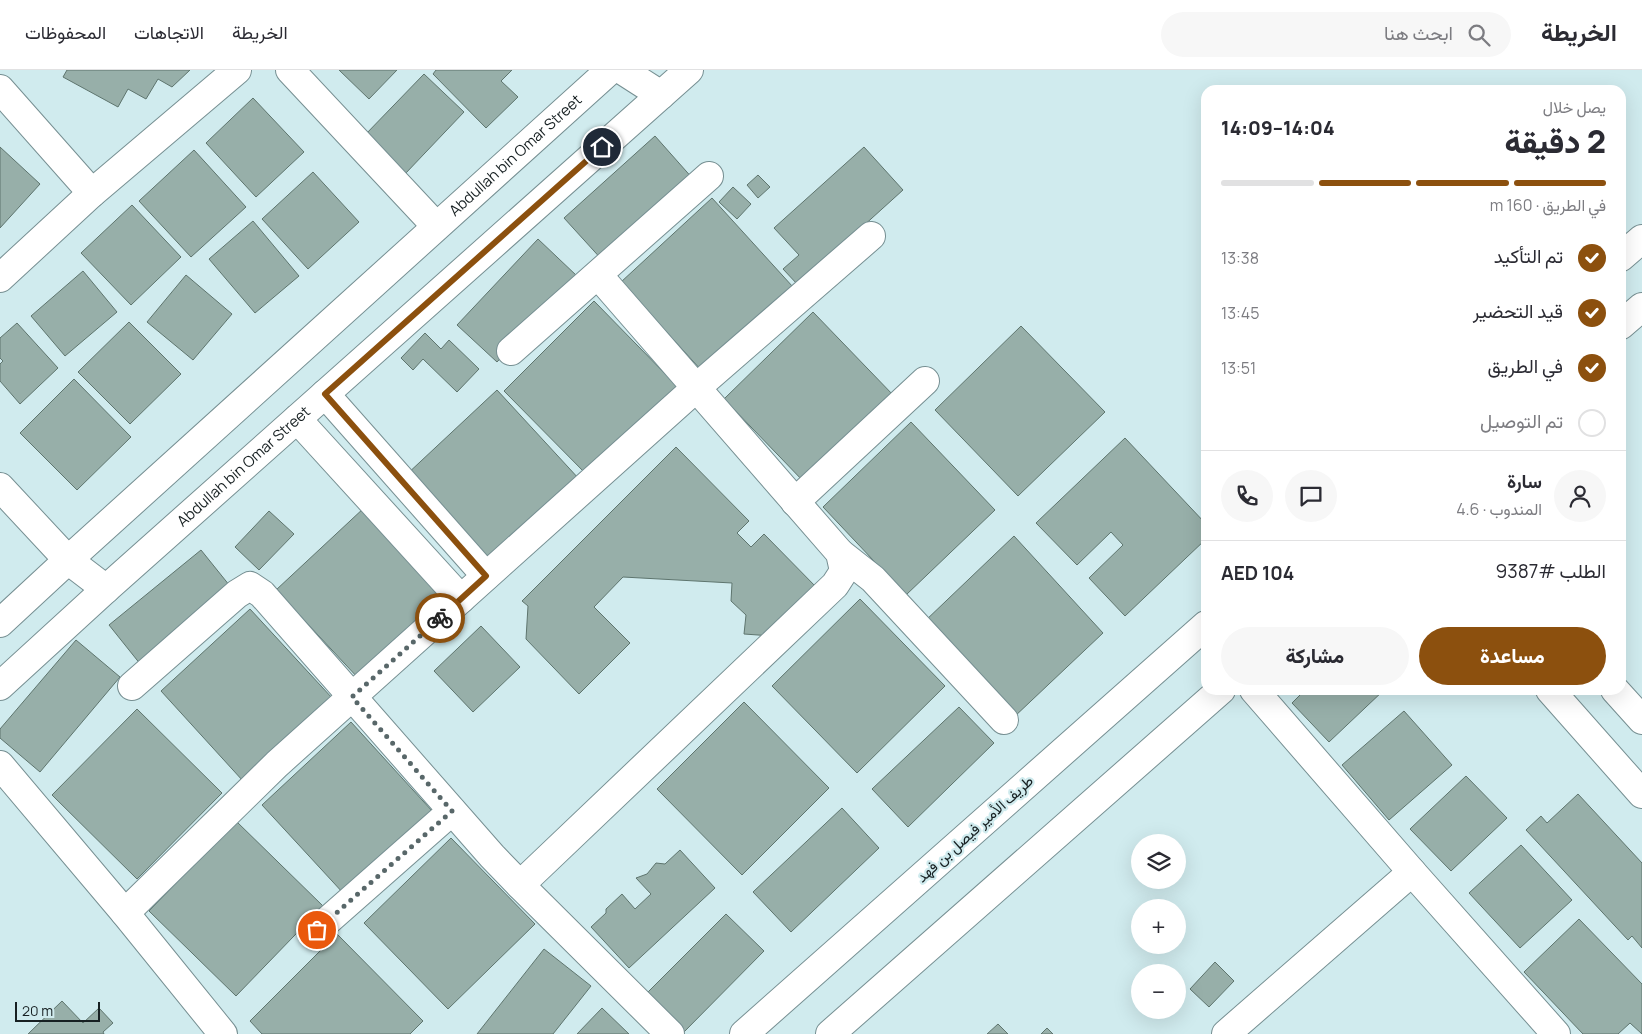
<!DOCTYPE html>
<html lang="ar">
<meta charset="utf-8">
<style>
:root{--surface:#fff;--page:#f7f7f7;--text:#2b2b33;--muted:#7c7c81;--line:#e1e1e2;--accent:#8c500e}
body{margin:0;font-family:Manrope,Vazirmatn,sans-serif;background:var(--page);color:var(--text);direction:rtl;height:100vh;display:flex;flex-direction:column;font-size:19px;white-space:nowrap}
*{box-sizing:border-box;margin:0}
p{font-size:16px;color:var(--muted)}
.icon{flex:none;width:28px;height:28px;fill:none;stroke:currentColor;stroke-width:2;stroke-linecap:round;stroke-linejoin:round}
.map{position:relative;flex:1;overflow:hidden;direction:ltr}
.panel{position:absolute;left:1201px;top:15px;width:425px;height:610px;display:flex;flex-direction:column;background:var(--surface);border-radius:15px;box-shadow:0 5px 20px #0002;direction:rtl}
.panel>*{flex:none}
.buttons{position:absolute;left:1131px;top:764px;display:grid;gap:10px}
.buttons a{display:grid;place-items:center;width:55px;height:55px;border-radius:50%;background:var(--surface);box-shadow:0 5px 20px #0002;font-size:25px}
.scale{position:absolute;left:15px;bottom:12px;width:85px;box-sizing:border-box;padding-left:5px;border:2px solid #172022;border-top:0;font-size:14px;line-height:18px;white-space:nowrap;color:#172022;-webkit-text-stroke:4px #d0ebee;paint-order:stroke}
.pin{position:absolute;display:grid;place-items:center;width:42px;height:42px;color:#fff;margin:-21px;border:2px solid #fff;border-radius:50%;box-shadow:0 1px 5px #0007}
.courier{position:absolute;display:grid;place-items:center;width:50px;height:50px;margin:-25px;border:4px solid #8c500e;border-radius:50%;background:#fff;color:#222;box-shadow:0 1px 6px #0007}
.head em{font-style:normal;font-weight:800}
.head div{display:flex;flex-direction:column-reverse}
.head{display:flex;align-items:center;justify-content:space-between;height:85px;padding:0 20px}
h1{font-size:32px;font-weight:800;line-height:38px}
.bar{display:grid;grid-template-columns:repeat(4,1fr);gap:8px 5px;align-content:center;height:60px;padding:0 20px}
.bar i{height:6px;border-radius:4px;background:var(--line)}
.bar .on{background:var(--accent)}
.bar p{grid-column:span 4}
.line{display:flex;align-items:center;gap:12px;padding:0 20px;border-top:1px solid var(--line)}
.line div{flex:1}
.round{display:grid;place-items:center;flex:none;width:52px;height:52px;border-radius:26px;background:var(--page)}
ol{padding:0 20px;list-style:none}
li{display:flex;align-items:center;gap:15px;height:55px}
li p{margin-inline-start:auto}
li .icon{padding:5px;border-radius:50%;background:var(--accent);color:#fff;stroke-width:4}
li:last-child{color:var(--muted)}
li i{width:28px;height:28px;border:2px solid var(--line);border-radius:50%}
.action{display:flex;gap:10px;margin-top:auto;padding:10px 20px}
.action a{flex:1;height:58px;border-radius:30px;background:var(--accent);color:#fff;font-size:20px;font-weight:800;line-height:58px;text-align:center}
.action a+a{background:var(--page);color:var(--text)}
header{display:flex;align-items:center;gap:30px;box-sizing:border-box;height:70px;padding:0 25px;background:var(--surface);border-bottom:1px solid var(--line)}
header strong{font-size:24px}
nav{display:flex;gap:28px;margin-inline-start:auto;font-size:18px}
.search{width:350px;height:45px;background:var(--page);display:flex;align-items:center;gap:12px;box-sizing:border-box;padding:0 18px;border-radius:28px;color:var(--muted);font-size:19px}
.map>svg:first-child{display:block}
</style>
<header>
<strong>الخريطة</strong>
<div class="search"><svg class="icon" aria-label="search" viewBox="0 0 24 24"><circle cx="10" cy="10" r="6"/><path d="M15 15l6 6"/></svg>ابحث هنا</div>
<nav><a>الخريطة</a><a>الاتجاهات</a><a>المحفوظات</a></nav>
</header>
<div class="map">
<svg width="1642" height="964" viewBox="0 0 1642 964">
<rect width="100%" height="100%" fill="#d0ebee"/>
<g fill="#97afa9" stroke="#5e756e">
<polygon points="67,0 190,0 172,17 158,9 146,29 128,19 118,37 63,7"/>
<polygon points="339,0 397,0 369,29"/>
<polygon points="436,0 512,0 501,11 518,27 486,58 433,4"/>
<polygon points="424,4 464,42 405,104 364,66"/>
<polygon points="253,28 304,82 256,127 206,73"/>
<polygon points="655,66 694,110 604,192 564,148"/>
<polygon points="0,77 40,114 0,158"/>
<polygon points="864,77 903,120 798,215 783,199 799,185 774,158"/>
<polygon points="194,80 246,137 191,187 139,131"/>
<polygon points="313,102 359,152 308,199 262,149"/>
<polygon points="758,105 770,117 758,128 747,115"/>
<polygon points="733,117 751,134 737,149 719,132"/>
<polygon points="712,128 793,217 702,301 621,212"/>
<polygon points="132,135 181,187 131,235 81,183"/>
<polygon points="253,151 299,206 255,243 209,189"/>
<polygon points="538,169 577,206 497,292 457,255"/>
<polygon points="83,201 117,242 65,286 31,246"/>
<polygon points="186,205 232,244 193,290 147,252"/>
<polygon points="594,231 678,317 588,406 504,321"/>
<polygon points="813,242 895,327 805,413 724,329"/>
<polygon points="129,252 181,304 130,354 78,302"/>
<polygon points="17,253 58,298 20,334 0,311 0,294 3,291 0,288 0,268"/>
<polygon points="1021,256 1105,342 1018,426 935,340"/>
<polygon points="425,263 441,279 449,270 479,299 457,322 423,289 413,300 401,288"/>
<polygon points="74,309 131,367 77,420 20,363"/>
<polygon points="497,320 580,410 488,496 405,406"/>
<polygon points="911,352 995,440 906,525 823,437"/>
<polygon points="1125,368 1206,454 1206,469 1125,546 1089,508 1123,475 1111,462 1077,495 1036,453"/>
<polygon points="676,377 749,451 737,463 751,477 764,464 819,520 772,566 744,564 746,545 731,531 732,513 623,507 594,537 630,573 579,624 526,569 528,536 522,531"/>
<polygon points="365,437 448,527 359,609 276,520"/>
<polygon points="269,441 294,464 259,500 235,477"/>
<polygon points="1014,466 1103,563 1013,648 924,552"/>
<polygon points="201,480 234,521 141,595 109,555"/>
<polygon points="860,529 945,616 857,703 772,616"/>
<polygon points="250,539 333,629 243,711 161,621"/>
<polygon points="481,556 520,597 473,642 434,601"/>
<polygon points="76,570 120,607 40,702 0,668 0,659"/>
<polygon points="1305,620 1384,620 1329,672 1292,633"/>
<polygon points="744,632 829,718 742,805 657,719"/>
<polygon points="959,637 994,673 908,757 872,719"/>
<polygon points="137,639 222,723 137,809 52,725"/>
<polygon points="1404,641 1452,695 1389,750 1342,695"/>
<polygon points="351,652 433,742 344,824 262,735"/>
<polygon points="1466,706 1507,748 1451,801 1410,759"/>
<polygon points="1578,724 1642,793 1642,878 1632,866 1628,870 1526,760 1541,746 1547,753"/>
<polygon points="842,738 879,778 791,862 753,822"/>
<polygon points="236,751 323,836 236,926 149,841"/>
<polygon points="451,768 535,854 448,939 364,853"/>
<polygon points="1521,775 1572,830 1520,878 1469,823"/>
<polygon points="680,780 715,818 629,898 591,857 606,843 606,839 622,824 635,839 651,824 636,808 647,804 656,793 665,794"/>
<polygon points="726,844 764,881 682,964 643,927"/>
<polygon points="1579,849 1642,914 1642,964 1630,953 1618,964 1583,964 1524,902"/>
<polygon points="337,864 423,951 410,964 262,964 250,951"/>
<polygon points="544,879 591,916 553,964 477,964"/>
<polygon points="1215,892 1234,911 1209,937 1190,919"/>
<polygon points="62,931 83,953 99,938 113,953 103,962 104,964 28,964"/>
<polygon points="602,938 629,964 577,964"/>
<polygon points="998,954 1008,964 987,964"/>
<polygon points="1047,958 1053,964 1041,964"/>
</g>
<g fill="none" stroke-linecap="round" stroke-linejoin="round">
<g stroke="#768f92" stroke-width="30">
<g id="minor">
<polyline points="290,0 436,156"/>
<polyline points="622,0 661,25"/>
<polyline points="0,19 92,123"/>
<polyline points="0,208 92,123 237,0"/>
<polyline points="511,281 709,106"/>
<polyline points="325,324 486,506"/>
<polyline points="297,349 461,529"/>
<polyline points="0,417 68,490 106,519"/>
<polyline points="795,432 925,311"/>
<polyline points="840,483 873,509 1004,650"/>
<polyline points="132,616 237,524 250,516 262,524 492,786 520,815 835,515 844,501 840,483 598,205"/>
<polyline points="1254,620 1412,802 1556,964"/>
<polyline points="0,695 125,843 223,964"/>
<polyline points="520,815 670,964"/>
<polyline points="125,843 277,694 696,318 871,166"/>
<polyline points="317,860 452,741"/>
<polyline points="1226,964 1412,802"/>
</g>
</g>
<g stroke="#768f92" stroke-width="30">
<g id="tertiary">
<path id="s1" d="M0,553l68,-63 542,-490"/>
<path id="s2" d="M0,616l106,-97 583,-519"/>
<polyline points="1550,620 1642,724"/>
<polyline points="1615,620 1642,650"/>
</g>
</g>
<g stroke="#768f92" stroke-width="30">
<g id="primary">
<polyline points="1621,187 1642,169"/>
<polyline points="1621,255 1642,237"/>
<polyline points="744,964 1206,555"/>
<polyline points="830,964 1221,620"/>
</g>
</g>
<use href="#minor" stroke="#fff" stroke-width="28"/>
<use href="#tertiary" stroke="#fff" stroke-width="28"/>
<use href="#primary" stroke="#fff" stroke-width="28"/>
</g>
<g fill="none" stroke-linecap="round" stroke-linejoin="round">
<polyline stroke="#586769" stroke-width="5" stroke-dasharray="0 9" points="317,860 452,741 352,627 440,548"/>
<polyline stroke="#8c500e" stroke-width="6" points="440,548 486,506 325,324 602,77"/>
</g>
<g text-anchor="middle" stroke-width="4.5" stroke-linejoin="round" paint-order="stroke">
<g font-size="15" fill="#172022" stroke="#d0ebee">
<text dy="5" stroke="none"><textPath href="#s1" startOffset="696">Abdullah bin Omar Street</textPath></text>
<text dy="5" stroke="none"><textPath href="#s2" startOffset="328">Abdullah bin Omar Street</textPath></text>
<text transform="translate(975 759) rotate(-42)" y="5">طريف الأمير فيصل بن فهد</text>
</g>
</g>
</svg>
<div class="buttons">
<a><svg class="icon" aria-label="layers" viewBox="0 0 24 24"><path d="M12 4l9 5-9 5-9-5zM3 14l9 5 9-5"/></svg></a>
<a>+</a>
<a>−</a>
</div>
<div class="scale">20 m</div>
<div class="pin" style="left:317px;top:860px;background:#ea580c"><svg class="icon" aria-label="bag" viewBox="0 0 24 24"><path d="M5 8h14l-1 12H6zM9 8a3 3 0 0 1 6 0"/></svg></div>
<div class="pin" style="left:602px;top:77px;background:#1f2937"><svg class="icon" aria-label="home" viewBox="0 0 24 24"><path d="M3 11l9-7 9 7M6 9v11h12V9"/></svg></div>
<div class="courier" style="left:440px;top:548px"><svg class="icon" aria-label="bike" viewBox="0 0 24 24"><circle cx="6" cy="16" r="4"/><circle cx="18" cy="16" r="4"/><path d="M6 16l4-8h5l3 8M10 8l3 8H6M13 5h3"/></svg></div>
<section class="panel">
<div class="head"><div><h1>2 دقيقة</h1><p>يصل خلال</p></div><em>14:04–14:09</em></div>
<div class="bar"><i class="on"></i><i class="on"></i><i class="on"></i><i></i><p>في الطريق · 160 m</p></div>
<ol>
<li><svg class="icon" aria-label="check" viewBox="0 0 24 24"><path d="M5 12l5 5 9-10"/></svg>تم التأكيد<p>13:38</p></li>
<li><svg class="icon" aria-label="check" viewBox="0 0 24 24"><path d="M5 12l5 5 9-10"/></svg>قيد التحضير<p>13:45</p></li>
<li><svg class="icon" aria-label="check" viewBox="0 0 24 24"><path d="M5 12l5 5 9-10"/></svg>في الطريق<p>13:51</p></li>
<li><i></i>تم التوصيل</li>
</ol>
<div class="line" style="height:90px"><a class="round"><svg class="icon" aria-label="person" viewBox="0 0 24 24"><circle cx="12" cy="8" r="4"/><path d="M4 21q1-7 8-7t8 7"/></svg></a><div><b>سارة</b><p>المندوب · 4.6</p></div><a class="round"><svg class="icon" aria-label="chat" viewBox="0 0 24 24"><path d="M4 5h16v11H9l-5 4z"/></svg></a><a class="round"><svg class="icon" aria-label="phone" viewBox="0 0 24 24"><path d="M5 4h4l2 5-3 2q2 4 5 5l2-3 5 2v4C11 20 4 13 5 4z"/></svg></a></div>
<div class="line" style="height:65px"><div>الطلب #9387</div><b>AED 104</b></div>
<div class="action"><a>مساعدة</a><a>مشاركة</a></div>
</section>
</div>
